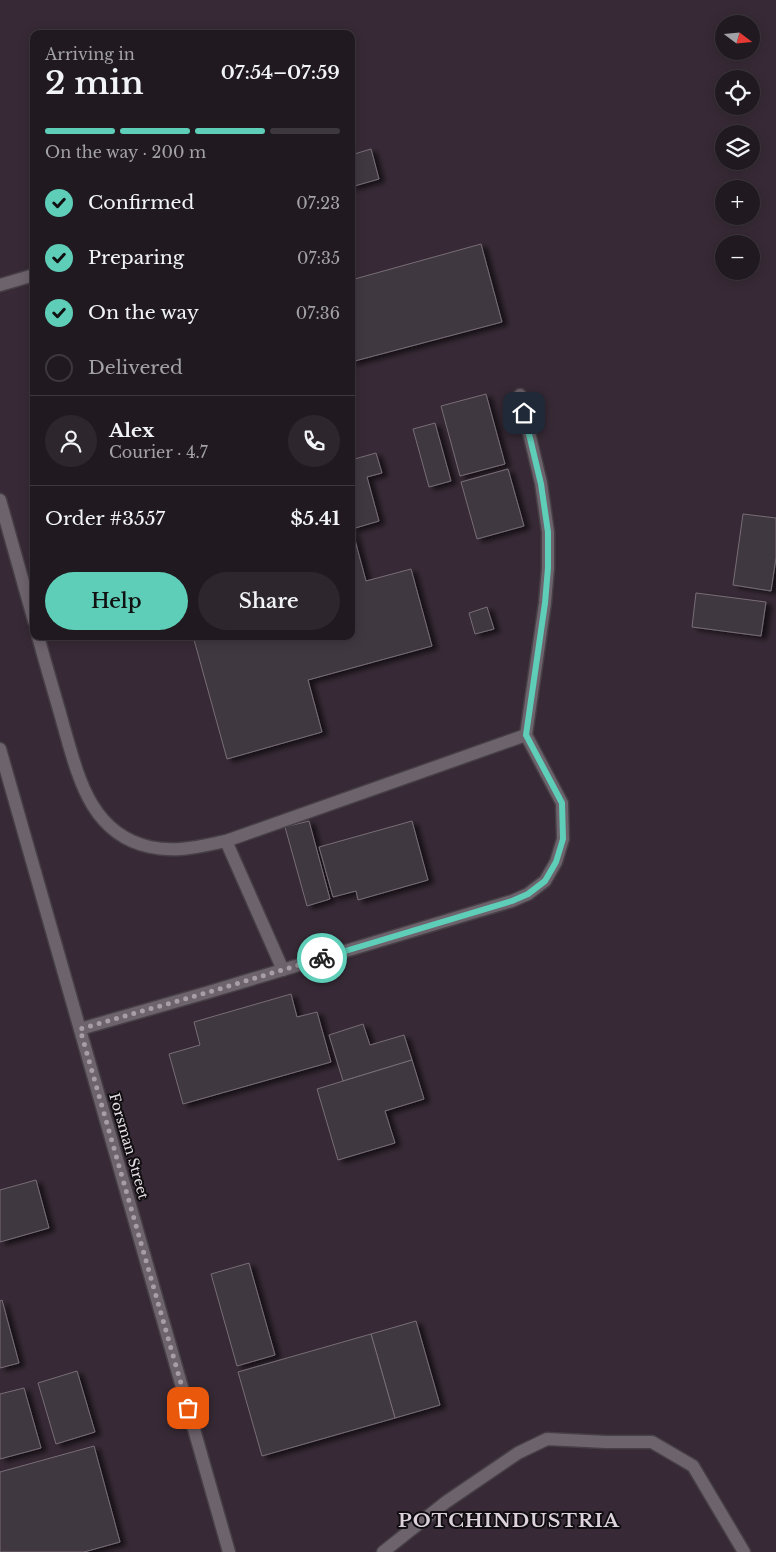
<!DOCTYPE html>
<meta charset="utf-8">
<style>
:root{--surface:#201a20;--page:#2d272d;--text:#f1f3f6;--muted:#a2a1a5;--line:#3d383e;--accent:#5eceb8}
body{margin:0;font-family:"Libre Baskerville",serif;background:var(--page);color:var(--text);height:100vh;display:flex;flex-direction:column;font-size:19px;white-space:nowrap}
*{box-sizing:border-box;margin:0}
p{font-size:16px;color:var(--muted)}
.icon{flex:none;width:28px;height:28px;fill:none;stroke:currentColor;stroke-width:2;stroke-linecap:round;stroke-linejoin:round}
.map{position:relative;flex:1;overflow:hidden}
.drawer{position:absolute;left:30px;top:30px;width:325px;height:610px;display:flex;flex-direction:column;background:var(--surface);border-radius:10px;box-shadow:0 2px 12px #0003,0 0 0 1px var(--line)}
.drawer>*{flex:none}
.needle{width:32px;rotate:106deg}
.controls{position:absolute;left:715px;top:15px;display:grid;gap:10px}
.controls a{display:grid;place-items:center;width:45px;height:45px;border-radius:50%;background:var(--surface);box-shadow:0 2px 12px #0003,0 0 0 1px var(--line);font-size:25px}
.pin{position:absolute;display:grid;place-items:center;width:42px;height:42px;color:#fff;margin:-21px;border-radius:10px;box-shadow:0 2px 8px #0006}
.courier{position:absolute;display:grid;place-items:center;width:50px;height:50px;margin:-25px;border:4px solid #5eceb8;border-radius:50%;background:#fff;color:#222;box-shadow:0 1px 6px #0007}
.summary em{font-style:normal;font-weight:600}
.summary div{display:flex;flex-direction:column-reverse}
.summary{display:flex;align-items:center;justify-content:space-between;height:85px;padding:0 15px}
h1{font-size:32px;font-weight:600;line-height:38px}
.bar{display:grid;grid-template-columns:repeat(4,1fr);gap:8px 5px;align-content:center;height:60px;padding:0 15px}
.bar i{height:6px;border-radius:4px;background:var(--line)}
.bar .current{background:var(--accent)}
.bar p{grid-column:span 4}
.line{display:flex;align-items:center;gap:12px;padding:0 15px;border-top:1px solid var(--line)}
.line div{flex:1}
.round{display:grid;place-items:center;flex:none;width:52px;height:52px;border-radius:26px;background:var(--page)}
ol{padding:0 15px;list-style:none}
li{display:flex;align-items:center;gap:15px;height:55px}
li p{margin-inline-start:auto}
li .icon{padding:5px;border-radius:50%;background:var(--accent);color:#111;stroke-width:4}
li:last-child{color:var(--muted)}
li i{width:28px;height:28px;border:2px solid var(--line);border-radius:50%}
.action{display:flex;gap:10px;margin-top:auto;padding:10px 15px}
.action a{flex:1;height:58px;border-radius:30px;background:var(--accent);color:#111;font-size:20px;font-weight:600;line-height:58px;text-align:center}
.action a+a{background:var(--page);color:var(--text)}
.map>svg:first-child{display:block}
</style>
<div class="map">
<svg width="776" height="1552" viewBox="0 0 776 1552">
<defs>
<filter id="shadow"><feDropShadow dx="5.5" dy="3" stdDeviation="2.5" flood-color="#0009"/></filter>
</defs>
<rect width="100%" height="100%" fill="#2b232b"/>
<path fill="#372a36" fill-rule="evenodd" d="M0,0h776v1552h-776zM724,24h27v27h-27zM34,34h317v602h-317zM724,79h27v27h-27zM724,134h27v27h-27zM724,189h27v27h-27zM724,244h27v27h-27z"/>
<g fill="#40373f" stroke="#776d77" filter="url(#shadow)">
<polygon points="371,149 379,179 351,187 351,155"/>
<polygon points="481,244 502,322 351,362 351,280"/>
<polygon points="486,394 505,464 460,476 441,406"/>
<polygon points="435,423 451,481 429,487 413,429"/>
<polygon points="376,453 382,473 367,477 379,521 352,529 366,581 411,569 432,646 308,680 322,732 227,759 193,636 351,636 351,460"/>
<polygon points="508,469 524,526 477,539 461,482"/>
<polygon points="743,514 776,518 776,558 771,591 733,585"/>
<polygon points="696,593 766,602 761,636 692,627"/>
<polygon points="487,607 494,629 475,634 469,613"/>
<polygon points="309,821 330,899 307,906 285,827"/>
<polygon points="412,821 428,880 358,900 356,891 333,897 319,847"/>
<polygon points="291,994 297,1017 317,1012 331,1062 183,1104 169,1054 200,1045 194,1022"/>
<polygon points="363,1024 370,1045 404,1035 412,1060 343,1081 329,1035"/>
<polygon points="412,1060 424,1099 385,1111 395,1143 338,1160 317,1089"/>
<polygon points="36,1180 49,1228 0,1242 0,1190"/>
<polygon points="249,1263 275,1355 237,1366 211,1274"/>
<polygon points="2,1300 19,1363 0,1368 0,1301"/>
<polygon points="416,1321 440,1405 395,1418 371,1334"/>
<polygon points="371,1334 395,1418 262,1456 238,1372"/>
<polygon points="77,1371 95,1432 56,1444 38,1383"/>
<polygon points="24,1388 41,1448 0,1459 0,1394"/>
<polygon points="94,1446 120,1542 84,1552 0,1552 0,1472"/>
</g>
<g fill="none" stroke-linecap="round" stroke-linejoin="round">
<g stroke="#463f46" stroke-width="15">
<g id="minor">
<polyline points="0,285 34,275"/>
<polyline points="0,500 34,621"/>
<path d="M38,636c8,30 17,59 25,88 15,52 27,110 87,123 26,6 51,-1 76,-6l57,129"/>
<polyline points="0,749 229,1552"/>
<polyline points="226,841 526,735"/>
<polyline points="80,1029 209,992 512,901 528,894 545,881 556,862 563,839 562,803 526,735 545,603 548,568 548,532 541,483 520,395"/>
<polyline points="383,1552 446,1502 518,1453 547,1439 606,1442 652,1442 693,1466 744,1552"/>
</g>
</g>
<use href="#minor" stroke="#6d636c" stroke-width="12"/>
</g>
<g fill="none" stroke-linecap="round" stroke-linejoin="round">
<polyline stroke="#a59ea5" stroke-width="5" stroke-dasharray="0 9" points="188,1408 80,1029 209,992 322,958"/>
<polyline stroke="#5eceb8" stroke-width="6" points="322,958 512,901 528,894 545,881 556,862 563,839 562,803 526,735 545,603 548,568 548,532 541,484 524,413"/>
</g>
<g text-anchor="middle" stroke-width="4" stroke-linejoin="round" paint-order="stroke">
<g font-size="14" fill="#e7e1e7" stroke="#110e11">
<text transform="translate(129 1146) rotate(74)" y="5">Forsman Street</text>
</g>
<g font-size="19" font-weight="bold" letter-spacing="1" fill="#ddd2dc" stroke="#110e11">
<text x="509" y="1527">POTCHINDUSTRIA</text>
</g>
</g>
</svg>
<div class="controls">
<a><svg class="needle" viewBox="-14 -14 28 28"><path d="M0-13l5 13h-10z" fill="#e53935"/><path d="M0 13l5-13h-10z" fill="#a2a1a5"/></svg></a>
<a><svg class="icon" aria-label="locate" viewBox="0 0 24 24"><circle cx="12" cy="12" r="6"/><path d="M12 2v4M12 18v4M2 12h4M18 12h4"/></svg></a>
<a><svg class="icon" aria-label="layers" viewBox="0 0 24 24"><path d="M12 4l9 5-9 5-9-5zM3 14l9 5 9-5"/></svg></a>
<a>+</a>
<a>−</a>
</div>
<div class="pin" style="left:188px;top:1408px;background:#ea580c"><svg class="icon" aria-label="bag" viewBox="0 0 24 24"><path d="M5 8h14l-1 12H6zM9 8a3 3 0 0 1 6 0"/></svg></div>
<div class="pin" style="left:524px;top:413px;background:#1f2937"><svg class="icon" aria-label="home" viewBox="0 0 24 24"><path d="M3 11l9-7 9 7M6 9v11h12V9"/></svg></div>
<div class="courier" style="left:322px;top:958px"><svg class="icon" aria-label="bike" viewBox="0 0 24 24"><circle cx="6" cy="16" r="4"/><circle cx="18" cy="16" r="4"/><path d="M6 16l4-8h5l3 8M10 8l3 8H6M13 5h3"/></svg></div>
<section class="drawer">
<div class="summary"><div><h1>2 min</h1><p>Arriving in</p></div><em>07:54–07:59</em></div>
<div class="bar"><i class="current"></i><i class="current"></i><i class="current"></i><i></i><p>On the way · 200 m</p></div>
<ol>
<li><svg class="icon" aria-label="check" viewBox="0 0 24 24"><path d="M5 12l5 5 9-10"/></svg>Confirmed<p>07:23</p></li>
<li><svg class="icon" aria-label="check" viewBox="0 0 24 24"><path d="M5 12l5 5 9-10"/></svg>Preparing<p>07:35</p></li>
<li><svg class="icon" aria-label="check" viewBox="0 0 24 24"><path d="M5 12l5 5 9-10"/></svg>On the way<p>07:36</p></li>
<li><i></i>Delivered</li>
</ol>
<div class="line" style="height:90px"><a class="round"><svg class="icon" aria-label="person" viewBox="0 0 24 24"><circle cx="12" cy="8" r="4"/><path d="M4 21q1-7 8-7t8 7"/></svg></a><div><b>Alex</b><p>Courier · 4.7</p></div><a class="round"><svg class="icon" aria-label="phone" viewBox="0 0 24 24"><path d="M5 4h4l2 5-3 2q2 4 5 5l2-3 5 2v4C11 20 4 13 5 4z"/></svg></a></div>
<div class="line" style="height:65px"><div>Order #3557</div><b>$5.41</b></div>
<div class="action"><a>Help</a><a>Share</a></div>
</section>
</div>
